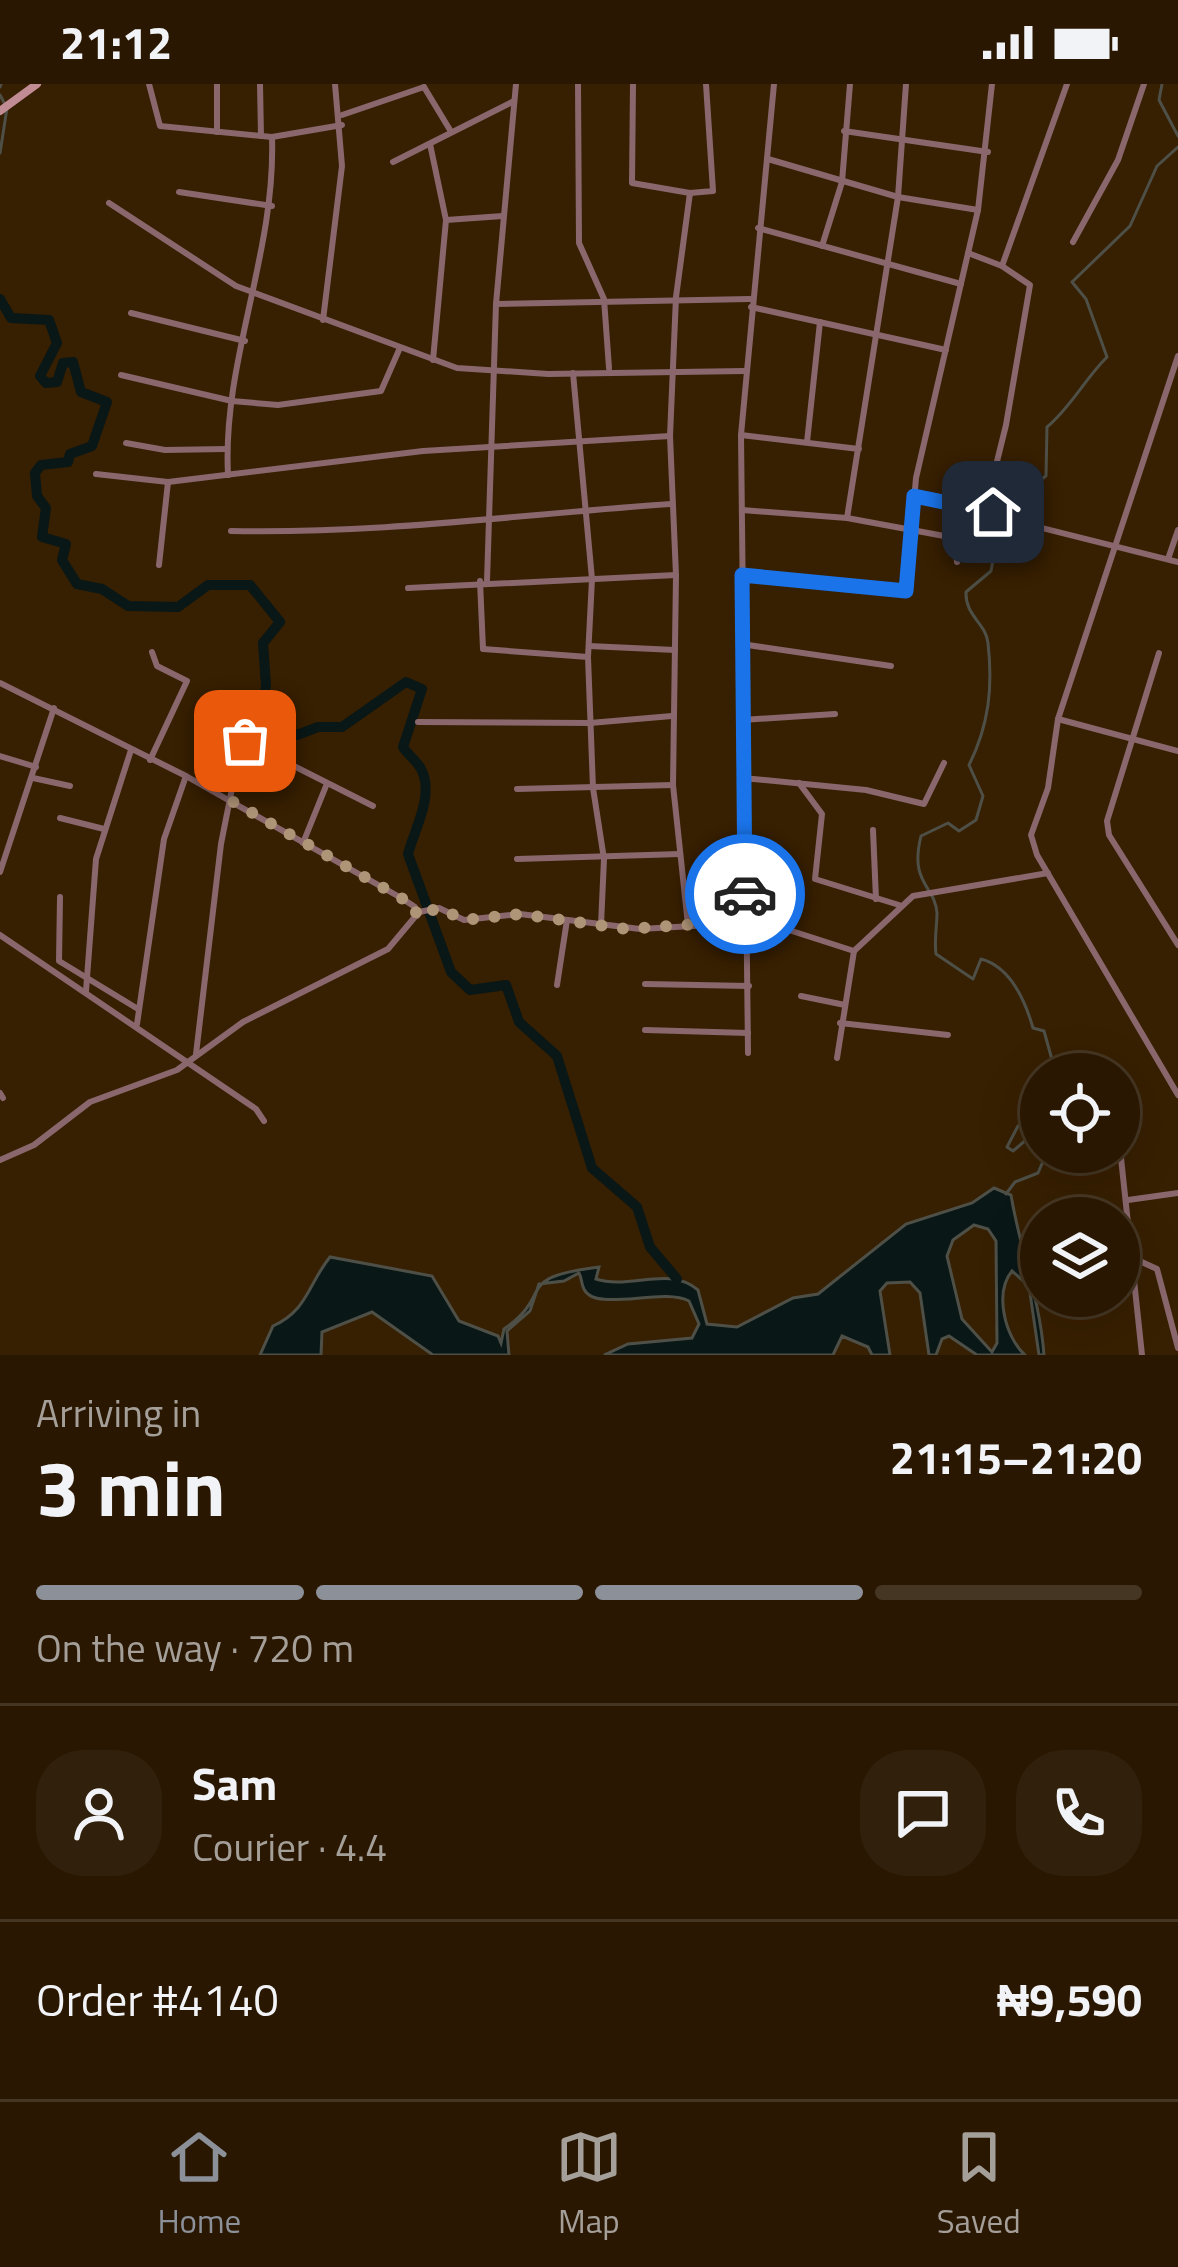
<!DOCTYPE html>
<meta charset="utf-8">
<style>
:root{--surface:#291701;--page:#31200b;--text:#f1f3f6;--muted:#a59f99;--line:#453623;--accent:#8c9099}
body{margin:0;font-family:"Titillium Web",sans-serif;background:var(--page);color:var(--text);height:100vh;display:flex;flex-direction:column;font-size:45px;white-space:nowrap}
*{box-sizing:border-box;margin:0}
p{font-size:39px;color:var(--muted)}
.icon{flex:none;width:66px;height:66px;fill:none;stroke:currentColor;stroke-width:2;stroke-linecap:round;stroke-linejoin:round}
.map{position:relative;height:1271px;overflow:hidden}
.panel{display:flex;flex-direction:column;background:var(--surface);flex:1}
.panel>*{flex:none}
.buttons{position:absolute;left:1020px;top:969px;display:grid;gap:24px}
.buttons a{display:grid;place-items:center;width:120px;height:120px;border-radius:50%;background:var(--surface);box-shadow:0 12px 48px #0002,0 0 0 3px var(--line);font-size:60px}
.pin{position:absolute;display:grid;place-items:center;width:102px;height:102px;color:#fff;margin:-51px;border-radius:24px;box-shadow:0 6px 18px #0006}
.courier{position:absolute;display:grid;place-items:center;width:120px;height:120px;margin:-60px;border:9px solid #1a73e8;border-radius:50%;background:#fff;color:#222;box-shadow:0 3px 15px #0007}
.overview em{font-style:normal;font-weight:700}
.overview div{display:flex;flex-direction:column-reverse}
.overview{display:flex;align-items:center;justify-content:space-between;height:204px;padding:0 36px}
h1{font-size:78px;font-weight:700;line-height:90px}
.bar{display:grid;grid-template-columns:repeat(4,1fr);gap:18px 12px;align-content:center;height:144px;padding:0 36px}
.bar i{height:15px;border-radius:9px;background:var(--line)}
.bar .active{background:var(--accent)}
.bar p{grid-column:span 4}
.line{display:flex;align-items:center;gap:30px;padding:0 36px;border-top:3px solid var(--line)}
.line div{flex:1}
.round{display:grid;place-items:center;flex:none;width:126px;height:126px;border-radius:48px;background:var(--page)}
.status{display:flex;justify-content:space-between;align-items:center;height:84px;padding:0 60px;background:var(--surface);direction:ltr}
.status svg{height:33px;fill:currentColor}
.tabs{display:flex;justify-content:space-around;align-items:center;height:168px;border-top:3px solid var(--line);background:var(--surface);font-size:33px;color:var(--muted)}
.tabs a{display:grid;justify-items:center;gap:6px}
.tabs .active{color:var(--accent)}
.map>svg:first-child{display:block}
</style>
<div class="status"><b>21:12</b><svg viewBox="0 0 49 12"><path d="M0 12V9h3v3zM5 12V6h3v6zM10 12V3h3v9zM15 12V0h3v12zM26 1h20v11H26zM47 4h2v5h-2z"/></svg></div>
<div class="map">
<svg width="1178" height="1271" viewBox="0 0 1178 1271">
<rect width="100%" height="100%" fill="#371f01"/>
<path fill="#091716" stroke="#4e5047" stroke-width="3" fill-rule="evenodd" d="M994,1104l17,7c9,55 29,104 33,160h-5l-10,-69 -17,-15c-18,22 -7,66 13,84h-48l-28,-19 -7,3 -6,16h-7l-9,-62 -10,-11 -23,1 -7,8 10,64h-18l-4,-8 -26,-11 -9,19h-229l24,-11 64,-6 7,-14 -10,-23c-26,-14 -94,12 -105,-12 -3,-5 -2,-11 -5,-16l-15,8 -25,3 -9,27 -23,20 2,24h-76l-61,-43 -50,20 -1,23h-61l13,-29c35,-16 35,-42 57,-69l102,19 27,45 39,15 3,7 3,-14c52,-36 7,-51 95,-62l-3,12c34,11 73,-14 102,11l9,34 30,3 56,-29 25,-4 88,-70 66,-21zM974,1141l14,4 8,12 1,102 -5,9 -30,-33 -15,-63 6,-16z"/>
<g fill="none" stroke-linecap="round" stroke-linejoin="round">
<g stroke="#4e5047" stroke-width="3">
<polyline points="1162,0 1159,16 1178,52"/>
<polyline points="0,3 1,0"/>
<polyline points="0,11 7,24 0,69"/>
<path d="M1056,990l-12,-43 -11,-3c-8,-28 -22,-61 -52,-69l-8,20 -37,-25c-2,-14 1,-28 1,-41 -2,-28 -28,-29 -16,-77l27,-13 11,8 17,-11 7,-24 -14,-31c20,-40 24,-78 19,-122 -2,-20 -23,-27 -22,-51l25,-21 12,-64 43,-31 1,-49c24,-20 37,-47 60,-70l-21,-58 -14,-17 58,-56 27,-60 21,-19"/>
<polyline points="1041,1019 1018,1042 1007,1063 1013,1067 1026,1056 1041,1058"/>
<polyline points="1006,1110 1015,1098 1038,1089 1047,1068"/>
</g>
<path stroke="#091716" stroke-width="10" d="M0,215l11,19 38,2 8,23 -17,33 6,7 11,-1 6,-19 10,-1 8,30 26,10 -15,44 -22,8 -2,8 -27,3 -6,8 2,23 9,12 -4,29 24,7 -4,16 15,24 25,5 26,17 50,1 30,-22h42l30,37 -17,21 3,43 -5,29 36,20 21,-8h24l64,-45 16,7 -19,58c4,7 15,15 18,22 14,26 -7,61 -13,85l43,118 19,18 36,-5 13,37 38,34 35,112 45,39 13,40 27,32"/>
<g stroke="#89676d" stroke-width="6">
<polyline points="149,0 160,42 272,53 342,41"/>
<polyline points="217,0 217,48"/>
<polyline points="260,0 261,52"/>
<polyline points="578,0 579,159 604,215 609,284"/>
<polyline points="633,0 632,99 690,109 713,107 706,0"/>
<polyline points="424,3 450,46"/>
<polyline points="342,31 424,3"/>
<polyline points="844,47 988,68"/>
<polyline points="430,60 446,136 433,276"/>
<polyline points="768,75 898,113 978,126"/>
<polyline points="393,78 514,17"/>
<polyline points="179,108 272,122"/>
<polyline points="109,119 236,202 457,284 548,290 744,287"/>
<polyline points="446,136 503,132"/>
<polyline points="758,144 961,200"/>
<polyline points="1073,158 1118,76 1144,0"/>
<polyline points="822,162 842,98 850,0"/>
<polyline points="968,169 1002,182 1030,201 1006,341 985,426"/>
<polyline points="1002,182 1067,0"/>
<polyline points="496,220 750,215"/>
<polyline points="751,223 946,266"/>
<polyline points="131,229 245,257"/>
<polyline points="323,236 342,82 335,0"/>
<polyline points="1178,272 1058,635 1048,704 1031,751 1037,771 1178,1011"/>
<polyline points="573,289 592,495 588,573 593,704 604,775 601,841"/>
<polyline points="121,291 232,317 278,321 381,307 399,266"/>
<polyline points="741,351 859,365"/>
<polyline points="807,358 820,238"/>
<polyline points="126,359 165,366 226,365"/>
<polyline points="96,390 168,398 423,367 670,352"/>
<path d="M228,391c-6,-114 48,-222 44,-338"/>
<polyline points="914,412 1178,478"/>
<polyline points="742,426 847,434 955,454 957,478"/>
<polyline points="847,434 898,113 906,0"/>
<path d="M231,447c148,3 293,-17 440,-27"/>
<polyline points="1168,475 1178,446"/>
<polyline points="159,481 168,398"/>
<polyline points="743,491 906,507 916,394 978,126 992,0"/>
<polyline points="480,497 483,565 588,573"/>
<polyline points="487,497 496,220 516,0"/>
<polyline points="408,504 676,491"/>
<polyline points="741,560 891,582"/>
<polyline points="589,562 675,566"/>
<polyline points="1159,569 1107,737 1109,751 1178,861"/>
<polyline points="0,599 186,692 403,815 415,823 417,832"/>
<polyline points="1058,635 1178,667"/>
<polyline points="742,636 835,630"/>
<polyline points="418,638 590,639 672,632"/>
<polyline points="0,672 36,683"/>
<polyline points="150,676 187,597 157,582 152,568"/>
<polyline points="286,678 373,722"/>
<polyline points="33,694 70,702"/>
<polyline points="743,694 866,706 924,720 944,679"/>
<polyline points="799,699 822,730 815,795 899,821"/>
<polyline points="517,705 673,701"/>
<polyline points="60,734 104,745"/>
<polyline points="873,746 876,815"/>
<polyline points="303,759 326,702"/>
<polyline points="517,775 680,770"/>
<polyline points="0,788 54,624"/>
<polyline points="60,813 59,877 138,925"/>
<polyline points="688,841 673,701 676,491 670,352 676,213 690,109"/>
<polyline points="0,851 256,1025 264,1037"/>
<polyline points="645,900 749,902"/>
<polyline points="557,901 567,836"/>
<polyline points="86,907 96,775 131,666"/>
<polyline points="801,912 845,921"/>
<polyline points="840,939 948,951"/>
<polyline points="137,940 164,755 186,692"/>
<polyline points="645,946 748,949"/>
<polyline points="748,969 741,351 774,0"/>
<polyline points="196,970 221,760 247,629"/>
<polyline points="837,974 854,867"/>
<polyline points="0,1009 3,1014"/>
<polyline points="1119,1055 1142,1271"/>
<polyline points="0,1076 34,1061 90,1018 177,986 243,938 388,865 419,828 439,824 464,836 520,830 640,845 764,838 854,867 913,812 1048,789"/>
<polyline points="1128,1116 1178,1109"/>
<polyline points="1133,1174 1157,1185 1178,1264"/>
</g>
<polyline stroke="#c28c95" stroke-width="8" points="0,27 37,0"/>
</g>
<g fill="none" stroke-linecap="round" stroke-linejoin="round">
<polyline stroke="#af9578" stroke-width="12" stroke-dasharray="0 21.6" points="245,657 230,716 403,815 416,823 416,832 439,824 464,836 520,830 626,845 745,837 745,810"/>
<polyline stroke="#1a73e8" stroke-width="15" points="745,810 742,491 906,507 914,412 993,428"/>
</g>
</svg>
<div class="buttons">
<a><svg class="icon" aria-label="locate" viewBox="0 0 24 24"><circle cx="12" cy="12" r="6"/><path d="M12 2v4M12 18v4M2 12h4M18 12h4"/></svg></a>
<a><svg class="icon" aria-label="layers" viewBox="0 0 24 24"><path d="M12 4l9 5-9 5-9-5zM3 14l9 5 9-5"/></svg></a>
</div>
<div class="pin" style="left:245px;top:657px;background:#ea580c"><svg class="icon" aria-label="bag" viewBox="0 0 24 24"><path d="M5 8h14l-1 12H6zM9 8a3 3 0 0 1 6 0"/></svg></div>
<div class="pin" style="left:993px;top:428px;background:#1f2937"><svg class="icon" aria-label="home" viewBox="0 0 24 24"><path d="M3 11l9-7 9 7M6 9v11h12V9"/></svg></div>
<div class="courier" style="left:745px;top:810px"><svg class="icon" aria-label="car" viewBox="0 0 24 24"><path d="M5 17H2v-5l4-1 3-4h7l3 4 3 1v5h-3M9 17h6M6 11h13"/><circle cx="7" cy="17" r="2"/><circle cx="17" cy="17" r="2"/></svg></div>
</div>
<section class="panel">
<div class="overview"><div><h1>3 min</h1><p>Arriving in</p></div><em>21:15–21:20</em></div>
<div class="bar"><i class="active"></i><i class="active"></i><i class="active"></i><i></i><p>On the way · 720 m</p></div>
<div class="line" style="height:216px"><a class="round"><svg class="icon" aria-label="person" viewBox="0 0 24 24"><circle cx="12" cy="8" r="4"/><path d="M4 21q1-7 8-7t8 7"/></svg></a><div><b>Sam</b><p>Courier · 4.4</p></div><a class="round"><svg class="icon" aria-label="chat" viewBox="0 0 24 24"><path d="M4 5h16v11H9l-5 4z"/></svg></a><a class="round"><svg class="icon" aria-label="phone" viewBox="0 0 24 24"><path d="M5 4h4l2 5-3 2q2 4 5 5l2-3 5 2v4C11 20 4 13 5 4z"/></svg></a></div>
<div class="line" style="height:156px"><div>Order #4140</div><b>₦9,590</b></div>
</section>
<nav class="tabs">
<a class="active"><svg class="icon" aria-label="home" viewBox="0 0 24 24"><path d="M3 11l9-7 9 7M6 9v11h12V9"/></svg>Home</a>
<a><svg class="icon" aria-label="map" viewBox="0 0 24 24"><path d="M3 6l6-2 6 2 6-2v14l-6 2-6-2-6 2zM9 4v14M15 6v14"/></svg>Map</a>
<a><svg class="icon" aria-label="saved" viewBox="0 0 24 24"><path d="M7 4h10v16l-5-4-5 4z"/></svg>Saved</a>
</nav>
